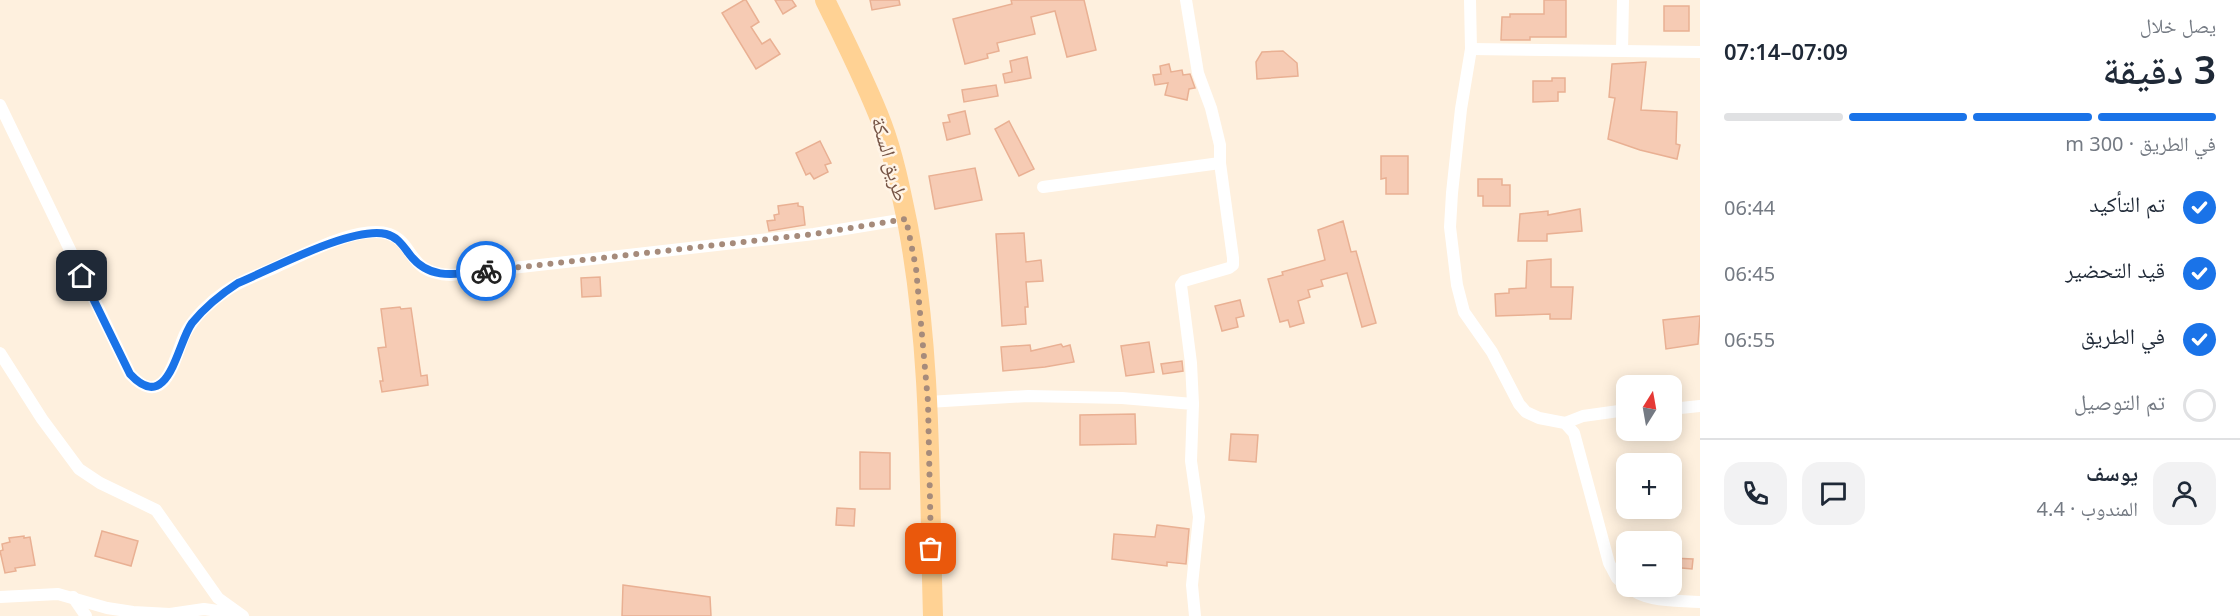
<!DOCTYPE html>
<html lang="ar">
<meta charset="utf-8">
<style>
:root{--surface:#fff;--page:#f2f2f3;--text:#1f2937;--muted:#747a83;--line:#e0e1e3;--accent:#1a73e8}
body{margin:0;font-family:"Noto Sans","Noto Naskh Arabic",sans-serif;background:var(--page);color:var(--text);direction:rtl;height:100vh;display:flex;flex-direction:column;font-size:22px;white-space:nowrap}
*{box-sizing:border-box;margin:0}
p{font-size:20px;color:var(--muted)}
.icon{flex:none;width:33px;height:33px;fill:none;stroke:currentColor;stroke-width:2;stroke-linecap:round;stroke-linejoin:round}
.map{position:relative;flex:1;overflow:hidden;direction:ltr}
.sheet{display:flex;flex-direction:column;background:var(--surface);width:540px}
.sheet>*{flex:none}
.needle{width:39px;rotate:11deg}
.controls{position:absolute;left:1616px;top:375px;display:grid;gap:12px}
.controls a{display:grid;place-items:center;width:66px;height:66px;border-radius:12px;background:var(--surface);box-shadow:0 3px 15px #0003;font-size:30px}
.pin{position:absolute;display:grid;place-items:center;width:51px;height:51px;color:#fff;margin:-26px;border-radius:12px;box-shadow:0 3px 9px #0006}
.courier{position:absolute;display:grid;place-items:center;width:60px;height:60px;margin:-30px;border:4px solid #1a73e8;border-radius:50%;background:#fff;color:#222;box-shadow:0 2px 8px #0007}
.overview em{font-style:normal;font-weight:600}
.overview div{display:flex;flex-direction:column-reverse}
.overview{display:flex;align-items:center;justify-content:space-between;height:102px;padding:0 24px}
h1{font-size:39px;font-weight:600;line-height:45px}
.bar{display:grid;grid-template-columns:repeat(4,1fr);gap:9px 6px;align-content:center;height:72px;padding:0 24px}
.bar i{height:8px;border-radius:4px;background:var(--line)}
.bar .selected{background:var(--accent)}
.bar p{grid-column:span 4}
.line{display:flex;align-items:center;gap:15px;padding:0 24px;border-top:2px solid var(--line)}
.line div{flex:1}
.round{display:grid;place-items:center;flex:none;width:63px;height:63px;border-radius:18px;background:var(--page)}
ol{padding:0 24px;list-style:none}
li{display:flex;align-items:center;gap:18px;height:66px}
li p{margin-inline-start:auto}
li .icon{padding:6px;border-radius:50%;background:var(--accent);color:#fff;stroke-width:4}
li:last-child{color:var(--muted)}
li i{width:33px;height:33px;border:3px solid var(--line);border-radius:50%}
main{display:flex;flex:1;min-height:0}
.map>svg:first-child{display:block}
</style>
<main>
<section class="sheet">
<div class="overview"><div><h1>3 دقيقة</h1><p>يصل خلال</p></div><em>07:09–07:14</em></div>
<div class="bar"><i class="selected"></i><i class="selected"></i><i class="selected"></i><i></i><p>في الطريق · 300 m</p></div>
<ol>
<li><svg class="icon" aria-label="check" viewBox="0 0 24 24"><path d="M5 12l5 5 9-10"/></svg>تم التأكيد<p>06:44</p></li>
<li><svg class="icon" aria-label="check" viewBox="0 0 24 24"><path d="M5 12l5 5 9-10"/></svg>قيد التحضير<p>06:45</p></li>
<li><svg class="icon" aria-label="check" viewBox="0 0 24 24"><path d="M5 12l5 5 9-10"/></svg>في الطريق<p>06:55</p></li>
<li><i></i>تم التوصيل</li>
</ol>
<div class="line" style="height:108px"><a class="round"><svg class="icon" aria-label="person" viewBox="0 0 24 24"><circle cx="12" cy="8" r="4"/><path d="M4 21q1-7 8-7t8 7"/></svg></a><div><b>يوسف</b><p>المندوب · 4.4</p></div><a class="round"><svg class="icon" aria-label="chat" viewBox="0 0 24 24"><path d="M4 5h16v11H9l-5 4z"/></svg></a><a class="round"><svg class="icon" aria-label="phone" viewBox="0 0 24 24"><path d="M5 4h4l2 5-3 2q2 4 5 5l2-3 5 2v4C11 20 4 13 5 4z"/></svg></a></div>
</section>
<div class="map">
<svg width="1700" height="616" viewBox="0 0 1700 616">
<rect width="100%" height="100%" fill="#fef0de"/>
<g fill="#f6cbb4" stroke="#e9b093" stroke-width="1.5">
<polygon points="744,0 746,0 759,22 751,27 762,44 770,39 780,54 756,69 722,13"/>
<polygon points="775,0 792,0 796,6 783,14"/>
<polygon points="870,0 899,0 900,5 872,10"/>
<polygon points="1011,0 1084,0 1096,50 1067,57 1055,11 1031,17 1035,34 997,43 999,51 987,54 988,58 965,64 953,19 1012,4"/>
<polygon points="1544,0 1566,0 1566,37 1530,37 1530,40 1501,40 1502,17 1510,17 1510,14 1544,14"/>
<rect x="1664" y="6" width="25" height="25"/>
<polygon points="1283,51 1297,63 1298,76 1257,79 1256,62 1262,52"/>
<polygon points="1027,57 1031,78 1005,83 1003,74 1012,72 1010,61"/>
<polygon points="1646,62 1641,110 1677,112 1676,144 1680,145 1677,159 1640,150 1608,139 1615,98 1609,97 1612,64"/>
<polygon points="1169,64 1171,72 1182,70 1183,75 1190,74 1195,88 1189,89 1187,100 1165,95 1168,83 1155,85 1153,75 1161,74 1160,66"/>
<polygon points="1552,78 1565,78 1565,92 1558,92 1558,101 1533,102 1533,81 1552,81"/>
<polygon points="996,85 998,96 964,102 962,90"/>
<polygon points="965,111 970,134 947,140 943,123 950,122 948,115"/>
<polygon points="1009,121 1034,169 1019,176 995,129"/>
<polygon points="820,141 831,163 825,165 828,172 814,179 810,173 806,175 796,153"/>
<polygon points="1381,156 1408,156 1408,194 1386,194 1386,178 1381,179"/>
<polygon points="975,168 982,200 935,209 929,176"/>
<polygon points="1478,179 1502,179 1502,185 1510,185 1510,206 1483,206 1483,196 1478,196"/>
<polygon points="798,203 798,206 803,207 805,225 769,231 767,221 775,220 774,215 779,214 778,206"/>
<polygon points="1580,209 1582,231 1547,234 1547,241 1518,241 1520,214 1548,211 1548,215"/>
<polygon points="1343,221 1351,252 1356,251 1376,323 1362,327 1347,273 1321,280 1323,286 1308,290 1310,297 1298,301 1304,323 1290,327 1288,320 1280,322 1268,279 1283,275 1282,272 1325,260 1318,230"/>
<polygon points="1024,233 1026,262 1041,260 1043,281 1026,282 1028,307 1025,307 1026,324 1002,326 996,234"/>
<polygon points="1551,259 1551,287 1573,287 1571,319 1550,319 1550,314 1496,316 1495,294 1509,293 1509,289 1526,288 1527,261"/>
<polygon points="600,277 601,296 582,297 581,278"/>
<polygon points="1240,300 1244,316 1236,318 1238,327 1222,331 1215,306"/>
<polygon points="400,307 401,309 411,308 421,376 427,375 428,385 382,392 380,381 383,381 378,348 386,347 381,309"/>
<polygon points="1700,316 1698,344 1666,349 1663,320"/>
<polygon points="1149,342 1154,372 1126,376 1121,346"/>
<polygon points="1061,344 1063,347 1070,345 1074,362 1045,367 1003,371 1001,347 1030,345 1031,351"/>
<polygon points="1182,361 1183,371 1163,374 1161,364"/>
<polygon points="1135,414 1136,444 1080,445 1080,415"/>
<polygon points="1231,434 1258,435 1256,462 1229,460"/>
<polygon points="860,452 890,453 890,489 860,489"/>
<polygon points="837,508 855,509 854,526 836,525"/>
<polygon points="1157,525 1189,529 1186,564 1167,562 1167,566 1112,559 1114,534 1155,537"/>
<polygon points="102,531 138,541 131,566 95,556"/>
<polygon points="24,536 24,538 30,537 35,565 15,568 16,571 5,573 0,551 3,550 2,544 10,542 9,538"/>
<polygon points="1671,558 1693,559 1692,569 1671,567"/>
<polygon points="623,585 710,597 711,616 622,616"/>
</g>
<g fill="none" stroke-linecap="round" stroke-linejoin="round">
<g stroke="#fff" stroke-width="12">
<polyline points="1186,0 1198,73 1211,108 1220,145 1220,163 1233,258 1233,265 1229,268 1184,281 1181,285 1191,363 1193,404"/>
<polyline points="1470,0 1471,49 1461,109 1452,193 1450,227 1457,285 1464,312 1492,352 1519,404 1526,412 1539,418 1565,423 1574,433 1609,563 1617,578 1626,586"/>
<polyline points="1471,49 1700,52"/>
<polyline points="1622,51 1623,0"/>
<path d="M0,105l130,269c36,39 45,-19 55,-40 9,-17 26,-33 41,-43 15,-11 33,-16 50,-24 27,-12 83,-43 113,-33 27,10 17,39 62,41l363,-41 92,-15"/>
<polyline points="1043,187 1220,163"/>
<polyline points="0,353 42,419 79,469 100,483 156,510 218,598 243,616"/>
<polyline points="928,402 1028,396 1122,398 1193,404 1191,461 1199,517 1192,585 1195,616"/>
<polyline points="1671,409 1700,406"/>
<polyline points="1565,423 1583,416 1626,410"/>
<path d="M1627,586c19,17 49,14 73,16"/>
<polyline points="0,597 58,594 107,608 133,612 170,614 204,609 232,613"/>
<polyline points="73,597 86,616"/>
</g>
<path stroke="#ffd294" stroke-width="20" d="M825,0c20,41 41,82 57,124 12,32 19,68 26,102 24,128 21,260 25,390"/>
</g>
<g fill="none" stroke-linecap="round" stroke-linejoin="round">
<polyline stroke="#a68b7b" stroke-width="6" stroke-dasharray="0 10.8" points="486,271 814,234 906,219 916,268 928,402 931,549"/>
<path stroke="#1a73e8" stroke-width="8" d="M82,276l48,98c39,42 47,-31 62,-51 13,-16 29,-29 46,-40 34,-14 114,-57 148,-49 12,3 17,12 24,21 20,26 47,19 76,16"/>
</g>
<g text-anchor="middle" stroke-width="5" stroke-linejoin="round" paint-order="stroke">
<g font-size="20" fill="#765445" stroke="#fff4e6">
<text transform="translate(890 159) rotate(74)" y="7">طريق السكة</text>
</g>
</g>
</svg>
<div class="controls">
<a><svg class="needle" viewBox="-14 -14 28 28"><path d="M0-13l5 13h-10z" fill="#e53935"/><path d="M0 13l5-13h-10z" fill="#747a83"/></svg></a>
<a>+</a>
<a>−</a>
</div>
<div class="pin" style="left:931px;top:549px;background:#ea580c"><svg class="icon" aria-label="bag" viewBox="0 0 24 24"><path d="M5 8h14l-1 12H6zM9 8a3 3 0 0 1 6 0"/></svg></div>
<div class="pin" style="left:82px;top:276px;background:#1f2937"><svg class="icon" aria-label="home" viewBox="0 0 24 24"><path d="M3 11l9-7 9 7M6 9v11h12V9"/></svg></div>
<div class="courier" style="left:486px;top:271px"><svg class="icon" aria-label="bike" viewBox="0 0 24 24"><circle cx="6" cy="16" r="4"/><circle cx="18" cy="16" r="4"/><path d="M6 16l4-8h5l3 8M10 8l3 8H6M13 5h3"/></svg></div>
</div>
</main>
